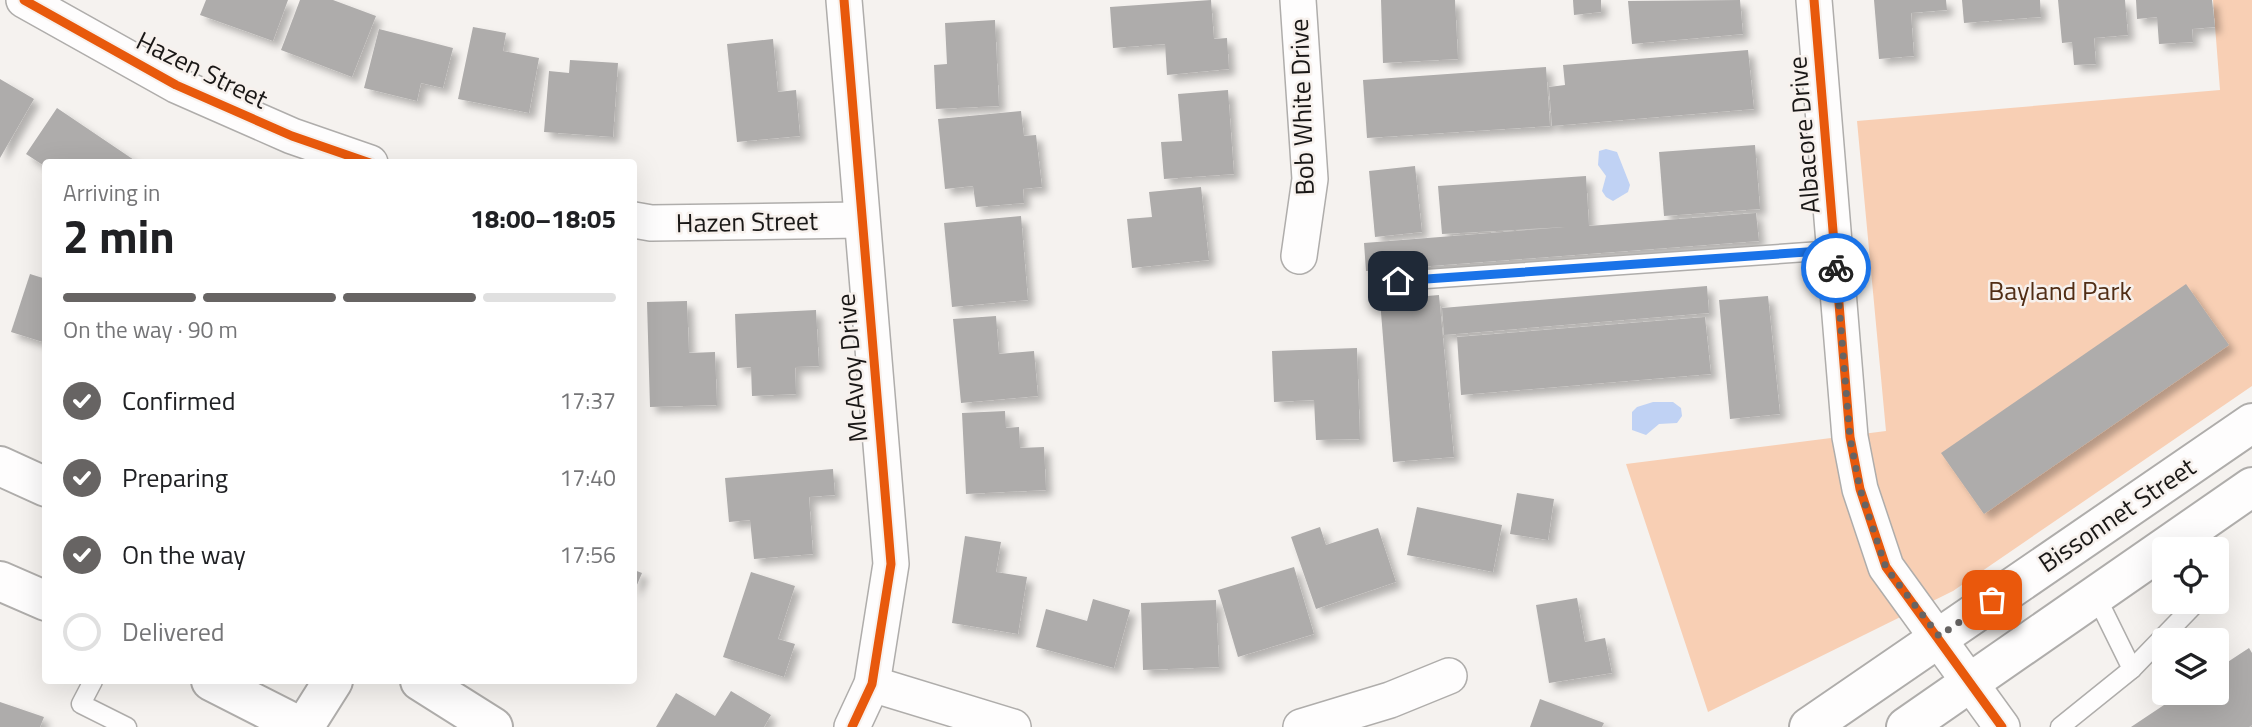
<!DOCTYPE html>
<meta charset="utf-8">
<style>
:root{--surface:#fff;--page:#f2f2f2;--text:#202124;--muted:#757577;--line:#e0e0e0;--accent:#676463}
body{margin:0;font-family:"Titillium Web",sans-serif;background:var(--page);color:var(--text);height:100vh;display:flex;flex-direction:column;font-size:26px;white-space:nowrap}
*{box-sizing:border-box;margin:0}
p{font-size:23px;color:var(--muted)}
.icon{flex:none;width:38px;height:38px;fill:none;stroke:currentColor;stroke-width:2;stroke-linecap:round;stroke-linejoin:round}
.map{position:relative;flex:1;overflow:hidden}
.side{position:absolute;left:42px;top:159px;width:595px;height:525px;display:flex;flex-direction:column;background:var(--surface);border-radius:7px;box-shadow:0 7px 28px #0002}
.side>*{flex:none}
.buttons{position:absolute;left:2152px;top:537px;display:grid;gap:14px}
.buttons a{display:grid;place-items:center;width:77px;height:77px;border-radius:7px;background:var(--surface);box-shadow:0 7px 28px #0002;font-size:35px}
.pin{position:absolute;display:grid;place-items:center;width:60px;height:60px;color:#fff;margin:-30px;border-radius:14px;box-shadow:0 4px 10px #0006}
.courier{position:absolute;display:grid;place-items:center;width:70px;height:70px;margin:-35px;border:5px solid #1a73e8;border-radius:50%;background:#fff;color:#222;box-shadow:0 2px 9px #0007}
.overview em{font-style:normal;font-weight:700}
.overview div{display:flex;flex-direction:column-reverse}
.overview{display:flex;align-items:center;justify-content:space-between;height:119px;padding:0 21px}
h1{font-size:46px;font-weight:700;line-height:52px}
.bar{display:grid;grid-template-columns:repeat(4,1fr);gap:10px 7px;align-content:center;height:84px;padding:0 21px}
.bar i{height:9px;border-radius:5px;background:var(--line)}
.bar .selected{background:var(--accent)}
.bar p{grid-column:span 4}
ol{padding:0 21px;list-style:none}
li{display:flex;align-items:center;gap:21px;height:77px}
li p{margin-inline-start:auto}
li .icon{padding:7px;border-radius:50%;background:var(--accent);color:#fff;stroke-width:4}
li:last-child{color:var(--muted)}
li i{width:38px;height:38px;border:4px solid var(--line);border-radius:50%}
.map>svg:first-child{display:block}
</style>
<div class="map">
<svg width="2252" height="727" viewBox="0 0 2252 727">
<defs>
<filter id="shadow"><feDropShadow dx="6" dy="6" stdDeviation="3.5" flood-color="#0004"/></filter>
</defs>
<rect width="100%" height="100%" fill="#f5f2ef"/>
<polygon fill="#f8cfb4" points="2213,0 2252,0 2252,386 1953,591 1708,712 1626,464 1886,431 1857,121 2220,90"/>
<g fill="#c0d2f4">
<polygon points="1606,149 1617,152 1630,185 1628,192 1613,201 1606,197 1602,191 1606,176 1598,165 1599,151"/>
<polygon points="1653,402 1673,402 1681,408 1682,416 1677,423 1659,424 1646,435 1632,430 1632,412 1637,407"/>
</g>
<g fill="#aeacab" filter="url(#shadow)">
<polygon points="206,0 288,0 273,41 200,15"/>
<polygon points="300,0 333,0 376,16 352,77 281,50"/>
<polygon points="1211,0 1214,39 1227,38 1229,69 1167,75 1165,44 1113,48 1110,7"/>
<polygon points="1381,0 1455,0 1458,59 1383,63"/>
<polygon points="1573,0 1601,0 1601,12 1574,15"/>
<polygon points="1740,0 1743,34 1632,44 1628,1"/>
<polygon points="1874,0 1946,0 1947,10 1911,13 1914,56 1879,59"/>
<polygon points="1962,0 2040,0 2041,17 1964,23"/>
<polygon points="2058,0 2125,0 2128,35 2094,38 2096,64 2074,65 2072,42 2062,43"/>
<polygon points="2136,0 2212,0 2215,27 2192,29 2193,42 2159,44 2157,17 2137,19"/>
<polygon points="995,20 999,106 936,109 934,65 947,64 945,23"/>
<polygon points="473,27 506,33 503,51 539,58 529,113 458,99"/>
<polygon points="379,29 453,48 443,88 421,83 417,101 364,88"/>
<polygon points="773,39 778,92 796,90 800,136 737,142 727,44"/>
<polygon points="1748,50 1754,109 1552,126 1549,87 1565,85 1563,65"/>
<polygon points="570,60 618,63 613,137 544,132 549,71 569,73"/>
<polygon points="1546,67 1550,126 1367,138 1363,80"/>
<polygon points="0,79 34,99 0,158"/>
<polygon points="1228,90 1234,174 1164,179 1161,142 1182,141 1178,94"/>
<polygon points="57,108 134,160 133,163 46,163 46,167 26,154"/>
<polygon points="1021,111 1024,136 1036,135 1042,187 1023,189 1024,203 976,207 973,186 945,189 938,119"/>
<polygon points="1755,145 1760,209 1664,216 1659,152"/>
<polygon points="1415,166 1422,232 1375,237 1369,171"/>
<polygon points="1586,176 1589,226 1756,213 1759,241 1366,271 1364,243 1565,227 1442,234 1438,186"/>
<polygon points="1201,187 1209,260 1132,268 1127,219 1152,217 1149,192"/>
<polygon points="1021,216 1028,300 952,307 944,223"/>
<polygon points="30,274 46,279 46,343 11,332"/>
<polygon points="2186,284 2229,345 1984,514 1941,453"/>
<polygon points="1707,286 1709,313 1444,335 1442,308"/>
<polygon points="1439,295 1454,457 1393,462 1380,300"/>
<polygon points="1768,296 1780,414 1730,419 1719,300"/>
<polygon points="687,301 689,353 715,352 717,405 650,407 647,302"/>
<polygon points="816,310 819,366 795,367 796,394 752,396 751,367 737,368 735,314"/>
<polygon points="996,316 999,354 1034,351 1038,396 961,403 953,319"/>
<polygon points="1705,317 1711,374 1461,395 1457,337"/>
<polygon points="1357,348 1360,439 1316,440 1314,400 1274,402 1272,351"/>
<polygon points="1005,411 1006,428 1019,427 1020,448 1044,447 1046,490 966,494 962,413"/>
<polygon points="833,469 835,495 809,497 813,554 754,559 750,520 729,522 725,478"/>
<polygon points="1517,493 1554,499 1548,540 1510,534"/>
<polygon points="1417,507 1502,525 1493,572 1407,555"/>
<polygon points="1320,527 1326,545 1378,528 1396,582 1316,609 1291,537"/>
<polygon points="965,536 1001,542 996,572 1027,577 1018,634 952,623"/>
<polygon points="1294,567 1314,634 1238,657 1218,590"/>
<polygon points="634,570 642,573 634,592"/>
<polygon points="751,572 795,586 778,639 795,644 784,677 723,657"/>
<polygon points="1577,598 1585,642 1605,638 1612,673 1549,683 1536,605"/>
<polygon points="1093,599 1130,610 1114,668 1036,647 1046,609 1087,621"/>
<polygon points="1216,600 1219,667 1143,670 1141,603"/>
<polygon points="2249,648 2252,653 2252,725 2249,727 2131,727 2182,693 2217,693 2217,669"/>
<polygon points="731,691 771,715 764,727 656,727 676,693 715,716"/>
<polygon points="1540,699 1604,723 1602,727 1530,727"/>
<polygon points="0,702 44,717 40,727 0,727"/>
</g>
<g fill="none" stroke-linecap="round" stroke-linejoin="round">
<g stroke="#afadab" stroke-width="21">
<g id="service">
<polyline points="1398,281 1835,250"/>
<polyline points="2096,596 2132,669"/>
<polyline points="93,681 81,704 127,727"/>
<polyline points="2060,727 2132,669 2197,602"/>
</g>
</g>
<g stroke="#afadab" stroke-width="38">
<g id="minor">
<polyline points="24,0 176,85 292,136 370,163"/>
<polyline points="844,0 891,564 872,684 852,727"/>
<polyline points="1298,0 1310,179 1299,256"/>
<polyline points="1814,0 1850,437 1860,489 1886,567 2002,727"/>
<polyline points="634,220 651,223 860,220"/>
<polyline points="872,684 1013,727"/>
<polyline points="1301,727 1390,700 1449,676"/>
</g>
</g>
<g stroke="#afadab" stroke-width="42">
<g id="secondary">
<polyline points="0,466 46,487"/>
<polyline points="0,581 46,601"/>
<polyline points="211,681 301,727"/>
<polyline points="420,681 493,727"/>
<polyline points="304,727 333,681"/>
<polyline points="1809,727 2252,423"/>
<polyline points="1906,727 2252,487"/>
</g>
</g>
<use href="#service" stroke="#fefdfd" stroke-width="18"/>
<use href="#minor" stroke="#fefdfd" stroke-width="35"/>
<use href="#secondary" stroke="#fefdfd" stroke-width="38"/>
<g stroke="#f7f1ed" stroke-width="13">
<g id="cycleway">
<polyline points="24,0 176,85 292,136 370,163"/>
<polyline points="844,0 891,564 872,684 852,727"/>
<polyline points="1814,0 1850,437 1860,489 1886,567 2002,727"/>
</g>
</g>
<use href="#cycleway" stroke="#e8590c" stroke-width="9"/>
</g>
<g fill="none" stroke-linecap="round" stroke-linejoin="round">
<polyline stroke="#676463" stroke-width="7" stroke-dasharray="0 12.6" points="1836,268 1850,438 1860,489 1886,568 1939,636 1992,600"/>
<polyline stroke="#1a73e8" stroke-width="9" points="1398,281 1835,250 1836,268"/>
</g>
<g text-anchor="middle" stroke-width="5" stroke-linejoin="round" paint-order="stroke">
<g font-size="26" fill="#1a1817" stroke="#f7f1ed">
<text transform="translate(202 70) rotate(26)" y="9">Hazen Street</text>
<text transform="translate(1302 107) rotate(-92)" y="9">Bob White Drive</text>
<text transform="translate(1804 135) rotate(-95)" y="9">Albacore Drive</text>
<text transform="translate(747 222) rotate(-1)" y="9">Hazen Street</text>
<text transform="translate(852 368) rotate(-95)" y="9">McAvoy Drive</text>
<text transform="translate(2117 515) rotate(-34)" y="9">Bissonnet Street</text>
</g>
<g font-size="26" fill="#502d15" stroke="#f7f1ed">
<text x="2060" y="300">Bayland Park</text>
</g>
</g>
</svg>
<div class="buttons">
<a><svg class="icon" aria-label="locate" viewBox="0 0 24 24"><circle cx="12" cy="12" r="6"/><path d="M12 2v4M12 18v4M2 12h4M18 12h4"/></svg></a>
<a><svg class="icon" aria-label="layers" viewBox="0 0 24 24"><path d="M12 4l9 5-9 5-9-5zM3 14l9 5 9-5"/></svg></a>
</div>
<div class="pin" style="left:1992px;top:600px;background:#ea580c"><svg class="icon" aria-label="bag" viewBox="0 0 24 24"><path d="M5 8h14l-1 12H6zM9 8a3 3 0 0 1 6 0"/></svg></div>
<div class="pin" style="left:1398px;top:281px;background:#1f2937"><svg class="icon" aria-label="home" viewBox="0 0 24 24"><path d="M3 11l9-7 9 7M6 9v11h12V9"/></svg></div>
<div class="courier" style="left:1836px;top:268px"><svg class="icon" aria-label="bike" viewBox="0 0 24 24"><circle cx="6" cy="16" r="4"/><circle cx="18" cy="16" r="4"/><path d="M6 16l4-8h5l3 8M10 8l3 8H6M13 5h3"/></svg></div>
<section class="side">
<div class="overview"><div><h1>2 min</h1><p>Arriving in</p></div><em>18:00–18:05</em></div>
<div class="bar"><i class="selected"></i><i class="selected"></i><i class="selected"></i><i></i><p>On the way · 90 m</p></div>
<ol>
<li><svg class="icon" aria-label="check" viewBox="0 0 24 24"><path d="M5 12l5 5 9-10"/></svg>Confirmed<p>17:37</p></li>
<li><svg class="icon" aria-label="check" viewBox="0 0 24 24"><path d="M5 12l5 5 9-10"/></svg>Preparing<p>17:40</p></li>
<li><svg class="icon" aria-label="check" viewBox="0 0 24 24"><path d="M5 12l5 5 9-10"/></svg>On the way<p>17:56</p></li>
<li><i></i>Delivered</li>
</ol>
</section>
</div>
